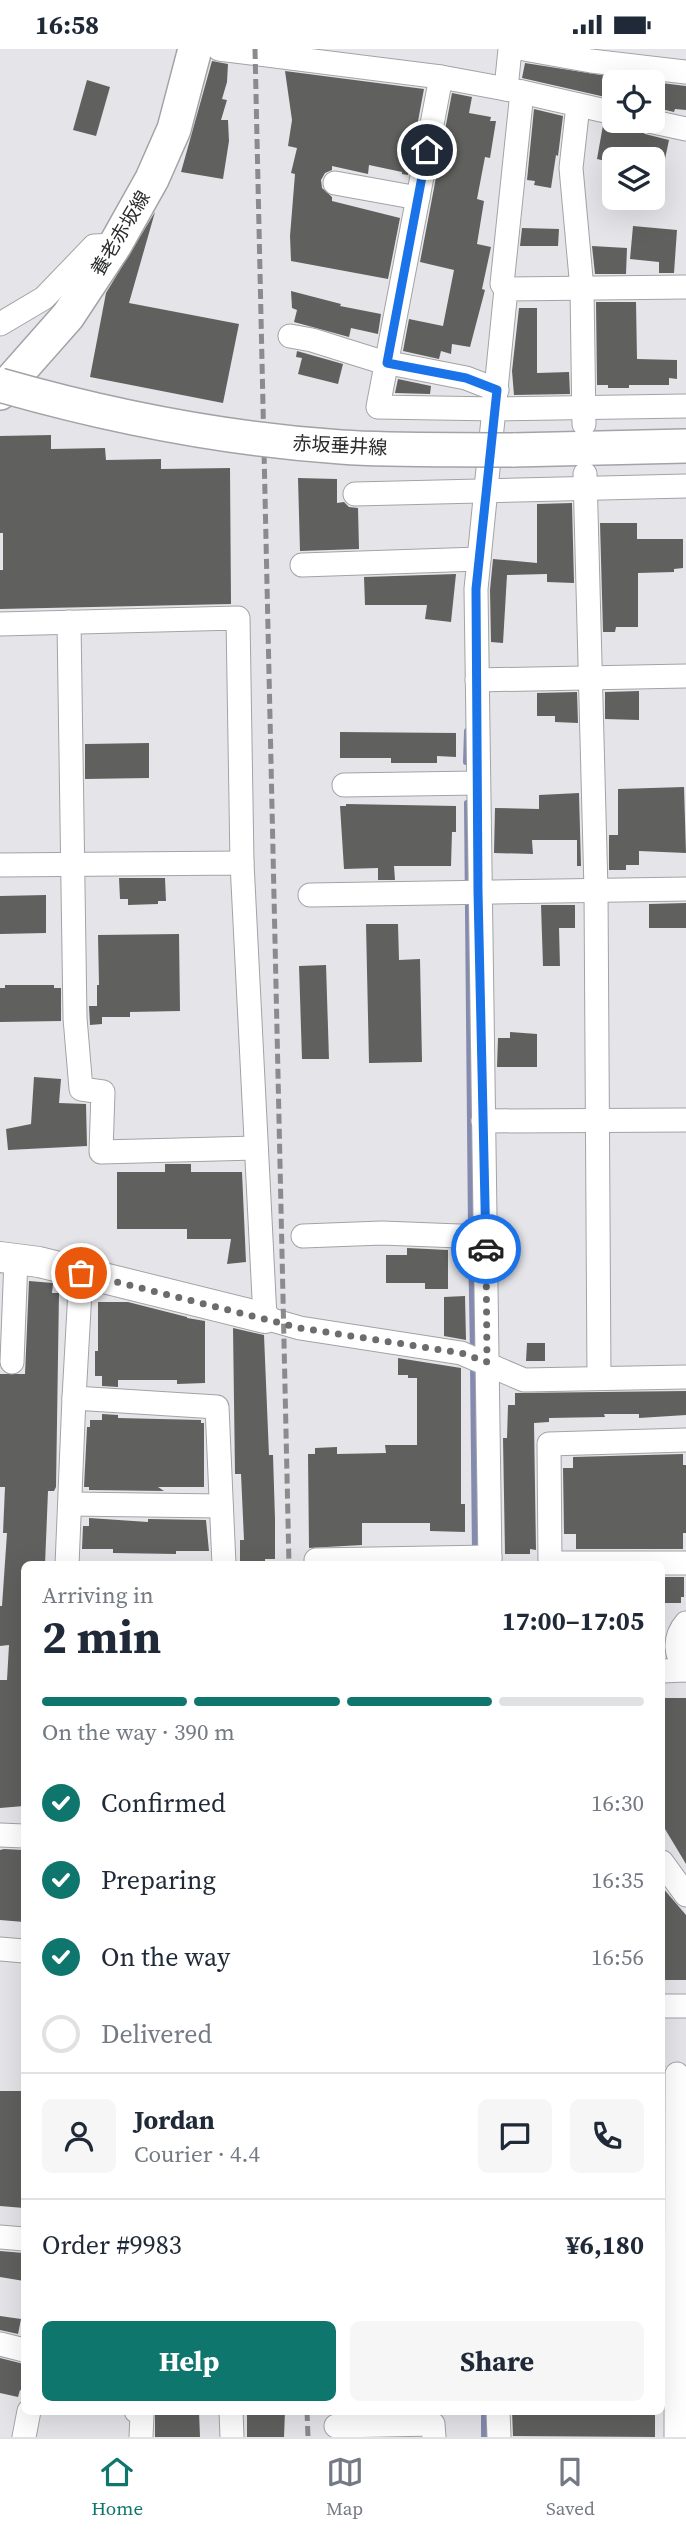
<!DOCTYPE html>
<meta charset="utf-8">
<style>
:root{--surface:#fff;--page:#f6f6f7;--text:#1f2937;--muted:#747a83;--line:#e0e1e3;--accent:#0f766e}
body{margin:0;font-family:"Source Serif 4","Noto Sans JP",serif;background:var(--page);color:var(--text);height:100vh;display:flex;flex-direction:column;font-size:26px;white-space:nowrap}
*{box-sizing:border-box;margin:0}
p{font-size:23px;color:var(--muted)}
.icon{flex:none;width:38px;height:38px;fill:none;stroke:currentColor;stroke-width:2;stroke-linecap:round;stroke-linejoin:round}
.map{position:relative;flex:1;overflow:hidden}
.drawer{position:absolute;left:21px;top:1512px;width:644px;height:854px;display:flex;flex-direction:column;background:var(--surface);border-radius:10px;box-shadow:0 7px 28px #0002}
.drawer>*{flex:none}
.fabs{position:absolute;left:602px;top:21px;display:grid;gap:14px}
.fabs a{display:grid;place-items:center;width:63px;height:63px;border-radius:10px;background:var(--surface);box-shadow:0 7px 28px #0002;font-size:35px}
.pin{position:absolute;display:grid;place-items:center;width:60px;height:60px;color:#fff;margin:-30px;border:4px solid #fff;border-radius:50%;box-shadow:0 2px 7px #0007}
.courier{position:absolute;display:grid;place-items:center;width:70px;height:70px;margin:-35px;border:5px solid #1a73e8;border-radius:50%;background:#fff;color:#222;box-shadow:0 2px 9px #0007}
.summary em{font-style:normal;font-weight:700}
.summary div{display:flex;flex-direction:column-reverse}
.summary{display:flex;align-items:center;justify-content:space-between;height:119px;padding:0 21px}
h1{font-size:46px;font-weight:700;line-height:52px}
.bar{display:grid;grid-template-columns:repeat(4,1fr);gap:10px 7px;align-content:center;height:84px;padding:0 21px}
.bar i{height:9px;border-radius:5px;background:var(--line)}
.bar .current{background:var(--accent)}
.bar p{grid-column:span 4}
.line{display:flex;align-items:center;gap:18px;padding:0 21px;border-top:2px solid var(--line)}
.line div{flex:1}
.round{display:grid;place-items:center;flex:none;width:74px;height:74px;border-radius:10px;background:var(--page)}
ol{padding:0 21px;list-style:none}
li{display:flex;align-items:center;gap:21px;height:77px}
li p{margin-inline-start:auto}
li .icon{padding:7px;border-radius:50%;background:var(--accent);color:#fff;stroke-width:4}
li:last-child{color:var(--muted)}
li i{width:38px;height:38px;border:4px solid var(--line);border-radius:50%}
.action{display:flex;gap:14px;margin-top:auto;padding:14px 21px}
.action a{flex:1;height:80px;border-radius:10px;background:var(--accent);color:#fff;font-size:28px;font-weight:700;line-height:80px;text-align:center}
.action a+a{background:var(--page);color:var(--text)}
.status{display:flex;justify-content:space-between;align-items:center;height:49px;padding:0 35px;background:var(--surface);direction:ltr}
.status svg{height:19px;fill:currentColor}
.menu{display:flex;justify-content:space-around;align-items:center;height:98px;border-top:2px solid var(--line);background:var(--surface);font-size:19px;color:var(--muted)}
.menu a{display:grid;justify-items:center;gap:4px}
.menu .current{color:var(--accent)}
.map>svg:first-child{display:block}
</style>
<div class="status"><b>16:58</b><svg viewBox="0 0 49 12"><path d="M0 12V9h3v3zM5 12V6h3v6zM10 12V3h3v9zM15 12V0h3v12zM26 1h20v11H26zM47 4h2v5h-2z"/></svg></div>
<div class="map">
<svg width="686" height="2388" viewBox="0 0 686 2388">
<rect width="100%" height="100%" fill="#e5e5e9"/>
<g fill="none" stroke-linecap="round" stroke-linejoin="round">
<g stroke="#858baf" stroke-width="6">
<polyline points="466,713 467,682"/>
<polyline points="467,754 471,1183"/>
<polyline points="471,1193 473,1305"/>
<polyline points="473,1316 475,1505"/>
<polyline points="484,2362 484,2388"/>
</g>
</g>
<g fill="#60615e">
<polygon points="212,12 228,15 227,33 222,50 227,51 221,71 228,71 229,92 223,130 181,123"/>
<polygon points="525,14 633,31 633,33 614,33 614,50 522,29"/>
<polygon points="285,22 424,40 408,126 402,125 402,123 369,116 368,125 332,117 332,121 325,124 321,131 322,139 332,148 332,152 400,169 388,230 291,212 290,187 295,125 291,124 297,99 288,97 292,71"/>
<polygon points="87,31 110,38 96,87 73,81"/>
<polygon points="653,33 686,37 686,61 675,60 674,63 653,58"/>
<polygon points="452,44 472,48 469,64 491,68 490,72 496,72 490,109 485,108 477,150 484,152 477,195 491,198 482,240 485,241 470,298 452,295 451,305 441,302 439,310 403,302 409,270 443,277 454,221 420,213"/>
<polygon points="534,60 563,67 558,107 556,106 551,139 534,136 535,132 527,131"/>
<polygon points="603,76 637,79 645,85 669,91 665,110 614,110 614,114 597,110"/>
<polygon points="155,163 129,254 239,275 223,354 90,328 106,244"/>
<polygon points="633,177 677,181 674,224 659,224 659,213 630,210"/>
<polygon points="522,179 559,180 558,197 520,197"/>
<polygon points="592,197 627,199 626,225 595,225"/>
<polygon points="291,242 341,255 340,257 381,265 378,285 351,279 349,288 294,273 297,261 292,259"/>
<polygon points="596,253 636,253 637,310 677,311 677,330 669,329 669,336 629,336 629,339 608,339 608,336 597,336"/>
<polygon points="519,259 537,259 537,324 569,323 570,345 514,346 512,322"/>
<polygon points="297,302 343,315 338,335 298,325 302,309 296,308"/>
<polygon points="398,330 431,337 430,345 395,344"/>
<polygon points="51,386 51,400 105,399 106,411 161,410 161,420 230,419 231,555 0,560 0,521 3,521 3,484 0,484 0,387"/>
<polygon points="298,429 337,430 337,454 344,453 349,458 358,459 359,500 300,502"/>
<polygon points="572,454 574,534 547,533 547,525 507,526 503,594 491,593 490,541 493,510 537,514 537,455"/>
<polygon points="600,474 637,474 637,490 683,490 683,519 674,520 674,523 638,524 638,578 616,578 615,583 603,583"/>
<polygon points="456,525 451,573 425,570 427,556 365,556 364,528"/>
<polygon points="639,642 639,671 605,670 605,643"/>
<polygon points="577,643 578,674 555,673 555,667 537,667 537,644"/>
<polygon points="340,683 456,684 456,708 437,707 437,714 391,714 391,709 340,709"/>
<polygon points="149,694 149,729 85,730 85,695"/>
<polygon points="684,738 686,804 639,802 639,816 626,816 626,821 609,821 609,786 618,786 618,740"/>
<polygon points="579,744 581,817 577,817 577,791 532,791 533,805 494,804 495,759 539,760 539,746"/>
<polygon points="346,755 456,757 456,783 452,783 451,817 394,817 395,831 378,831 378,819 344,820 340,757 346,757"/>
<polygon points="119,829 165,829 166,852 158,852 158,855 128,856 128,850 120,850"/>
<polygon points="46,846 46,884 0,885 0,847"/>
<polygon points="686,854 686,879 649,879 649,855"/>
<polygon points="541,856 575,856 575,879 559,879 560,917 543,917"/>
<polygon points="366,875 398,875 399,911 420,910 422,1013 369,1014"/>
<polygon points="179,885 180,962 130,963 130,968 102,968 102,975 90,976 89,957 97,957 97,936 99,936 98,886"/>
<polygon points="326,916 329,1010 302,1010 299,917"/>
<polygon points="5,936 54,936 54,939 61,939 61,972 0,973 0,939 5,939"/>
<polygon points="510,983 537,985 537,1018 497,1018 498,989 510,989"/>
<polygon points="34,1028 61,1030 59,1054 86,1055 87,1097 8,1101 6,1080 31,1075"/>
<polygon points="165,1115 191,1115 191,1123 242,1123 246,1213 227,1215 231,1190 187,1190 187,1180 117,1180 117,1123 165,1123"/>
<polygon points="407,1199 448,1201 448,1240 425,1240 425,1234 386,1234 386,1206 407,1206"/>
<polygon points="29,1232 53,1234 52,1244 59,1244 56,1438 54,1442 48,1442 45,1516 24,1516 24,1757 0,1759 0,1631 7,1631 9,1596 0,1597 0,1557 2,1557 7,1484 3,1484 5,1438 0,1438 0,1325 25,1325"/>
<polygon points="465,1247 466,1291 444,1287 444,1248"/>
<polygon points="98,1253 128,1253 187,1268 187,1269 205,1272 205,1334 177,1335 177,1331 118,1331 118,1338 102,1337 102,1327 95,1327 95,1302 98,1302"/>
<polygon points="233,1279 264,1286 269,1406 273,1406 275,1470 275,1510 265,1510 265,1512 240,1512 240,1491 244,1491 241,1425 235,1425"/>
<polygon points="527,1294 545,1294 545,1312 526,1312"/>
<polygon points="398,1309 461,1319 461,1455 465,1455 465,1483 430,1482 430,1474 362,1474 362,1496 309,1499 308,1405 315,1405 315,1399 337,1398 337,1405 386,1404 385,1396 417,1396 417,1329 408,1329 408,1326 398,1326"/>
<polygon points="686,1342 686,1366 639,1369 639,1365 604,1365 605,1368 549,1369 549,1373 534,1374 536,1501 530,1500 530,1505 505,1505 503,1389 507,1389 508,1356 515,1356 515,1344"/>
<polygon points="102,1365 118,1366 118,1369 201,1371 201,1374 204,1374 204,1438 158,1438 164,1442 89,1441 89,1438 84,1438 87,1378 90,1378 90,1371 102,1371"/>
<polygon points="683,1405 683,1416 686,1416 686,1484 683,1484 683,1500 576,1500 576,1485 564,1485 563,1419 573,1419 573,1408"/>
<polygon points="89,1469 148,1473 148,1470 206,1471 209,1502 176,1502 176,1505 113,1504 113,1500 82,1500 83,1477 89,1477"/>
<polygon points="662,1528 684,1528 684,1548 681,1548 681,1554 662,1554"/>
<polygon points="662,1649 686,1649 686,1815 662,1775"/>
<polygon points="4,1800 24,1801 24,1873 0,1871 0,1801"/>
<polygon points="662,1838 686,1866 686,1931 662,1931"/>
<polygon points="0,2042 24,2042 24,2159 0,2157"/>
<polygon points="0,2202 24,2204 24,2232 0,2228"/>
<polygon points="0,2267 21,2270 18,2285 0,2281"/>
<polygon points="0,2309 24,2315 24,2342 20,2341 18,2348 0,2344"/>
<polygon points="155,2362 199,2362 200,2388 155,2388"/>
<polygon points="257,2362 285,2362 284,2388 247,2388 247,2365 257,2365"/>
<polygon points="512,2362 655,2362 655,2388 513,2387"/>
</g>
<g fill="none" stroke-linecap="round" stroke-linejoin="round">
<g stroke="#a2a3a6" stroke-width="25">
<g id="minor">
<polyline points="219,0 441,28 522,43 614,64"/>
<polyline points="524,0 591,12 686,23"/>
<polyline points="441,28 378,358 496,360 686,357"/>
<polyline points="506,40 510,0"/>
<polyline points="578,56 571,119 582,240 584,375"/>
<polyline points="649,72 686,80"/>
<polyline points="335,134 418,149"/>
<polyline points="506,240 502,235 522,43"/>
<polyline points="0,275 44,249 94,197 115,196"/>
<polyline points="290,287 312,291 379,312 466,329 497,341"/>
<polyline points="585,425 596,841 599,1329"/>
<polyline points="355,445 686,437"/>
<polyline points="302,516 479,510"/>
<polyline points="69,573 75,969 81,1040 103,1043 101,1103 256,1099"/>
<polyline points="0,575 238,569 242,814"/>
<polyline points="477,631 686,627"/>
<polyline points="344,736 478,734"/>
<polyline points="0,816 242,814 265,1269 300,1279 461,1304 524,1331 686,1328"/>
<polyline points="310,846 686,840"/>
<polyline points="483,1072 686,1071"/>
<polyline points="303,1187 382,1184 485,1188"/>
<polyline points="12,1313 16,1210"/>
<polyline points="74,1349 81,1224"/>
<polyline points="686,1391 549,1395 550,1514 686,1514"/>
<polyline points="70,1455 221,1457"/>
<polyline points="67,1516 74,1349 217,1358 224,1516"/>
<polyline points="316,1516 316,1511 490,1508"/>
<polyline points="490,1516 476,540 506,240 686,238"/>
<path d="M686,1574c-13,15 -11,32 0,47"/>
<polyline points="662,1622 686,1621"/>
<polyline points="0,1786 24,1787"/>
<polyline points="662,1813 686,1846"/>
<polyline points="0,1900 24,1902"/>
<polyline points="662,1957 686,1957"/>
<polyline points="0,2188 24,2190"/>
<polyline points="0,2295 24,2301"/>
<polyline points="136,2362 142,2366 141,2388"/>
<polyline points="231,2362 232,2388"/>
<polyline points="498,2362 499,2388"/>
<polyline points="336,2377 433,2375 434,2388"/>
<polyline points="24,2388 29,2362"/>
<polyline points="676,2388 677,2025"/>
</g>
</g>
<g stroke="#a2a3a6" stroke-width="32">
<polyline id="tertiary" points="0,1208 39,1213 265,1269"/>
</g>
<g stroke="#a2a3a6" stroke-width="36">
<g id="secondary">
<polyline points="0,344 68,267 115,196 152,130 174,80 195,0"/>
<polyline points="513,401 686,397"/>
</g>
</g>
<use href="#minor" stroke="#fff" stroke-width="23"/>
<use href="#tertiary" stroke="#fff" stroke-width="30"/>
<use href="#secondary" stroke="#fff" stroke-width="33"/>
<g stroke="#8b8b8e" stroke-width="5" stroke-dasharray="10 5" stroke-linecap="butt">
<polyline points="255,0 289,1516"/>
<polyline points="307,2362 308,2388"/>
</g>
<g stroke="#a2a3a6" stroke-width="36" stroke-linecap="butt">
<path id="secondary-bridge" d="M0,336c112,32 225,54 341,62 57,4 115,2 172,3"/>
</g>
<use href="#secondary-bridge" stroke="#fff" stroke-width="33"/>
</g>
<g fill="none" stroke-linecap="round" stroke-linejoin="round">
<polyline stroke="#6b6c6e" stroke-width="7" stroke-dasharray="0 12.6" points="81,1224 300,1279 461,1304 487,1313 486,1200"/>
<polyline stroke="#1a73e8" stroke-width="9" points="427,101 387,314 466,329 497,341 476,540 478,843 486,1200"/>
</g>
<g text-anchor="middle" stroke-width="7" stroke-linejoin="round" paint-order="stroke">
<g font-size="19" fill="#2a2b2c" stroke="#fff">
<text transform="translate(120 184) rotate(-59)" y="7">養老赤坂線</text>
<text transform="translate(340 396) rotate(3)" y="7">赤坂垂井線</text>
</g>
</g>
</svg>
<div class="fabs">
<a><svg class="icon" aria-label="locate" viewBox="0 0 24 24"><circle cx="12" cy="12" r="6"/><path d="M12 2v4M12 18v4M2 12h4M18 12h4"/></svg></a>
<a><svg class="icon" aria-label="layers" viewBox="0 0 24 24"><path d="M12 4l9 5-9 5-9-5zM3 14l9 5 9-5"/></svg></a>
</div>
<div class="pin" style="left:81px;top:1224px;background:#ea580c"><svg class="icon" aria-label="bag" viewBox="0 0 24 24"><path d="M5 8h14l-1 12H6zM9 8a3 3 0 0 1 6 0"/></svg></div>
<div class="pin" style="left:427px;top:101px;background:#1f2937"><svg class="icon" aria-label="home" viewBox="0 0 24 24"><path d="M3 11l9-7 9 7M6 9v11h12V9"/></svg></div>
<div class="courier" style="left:486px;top:1200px"><svg class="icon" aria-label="car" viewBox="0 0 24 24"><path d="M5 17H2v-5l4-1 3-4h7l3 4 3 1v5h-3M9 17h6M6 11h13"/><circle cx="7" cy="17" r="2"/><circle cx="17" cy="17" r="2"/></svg></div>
<section class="drawer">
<div class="summary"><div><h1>2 min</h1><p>Arriving in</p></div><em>17:00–17:05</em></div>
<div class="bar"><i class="current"></i><i class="current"></i><i class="current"></i><i></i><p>On the way · 390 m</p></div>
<ol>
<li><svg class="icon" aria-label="check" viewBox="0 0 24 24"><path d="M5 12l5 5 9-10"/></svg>Confirmed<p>16:30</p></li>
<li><svg class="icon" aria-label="check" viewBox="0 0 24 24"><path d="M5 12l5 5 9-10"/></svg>Preparing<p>16:35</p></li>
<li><svg class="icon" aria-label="check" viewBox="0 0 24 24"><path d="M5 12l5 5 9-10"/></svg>On the way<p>16:56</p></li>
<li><i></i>Delivered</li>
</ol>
<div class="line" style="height:126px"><a class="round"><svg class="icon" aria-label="person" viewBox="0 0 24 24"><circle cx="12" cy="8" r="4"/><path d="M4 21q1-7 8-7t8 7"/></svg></a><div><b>Jordan</b><p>Courier · 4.4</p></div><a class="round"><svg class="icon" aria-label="chat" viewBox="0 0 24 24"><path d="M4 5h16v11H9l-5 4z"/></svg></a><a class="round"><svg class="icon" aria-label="phone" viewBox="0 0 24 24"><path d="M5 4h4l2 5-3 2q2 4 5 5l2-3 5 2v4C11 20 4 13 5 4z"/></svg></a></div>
<div class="line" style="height:91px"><div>Order #9983</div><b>¥6,180</b></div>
<div class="action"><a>Help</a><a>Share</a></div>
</section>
</div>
<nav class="menu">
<a class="current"><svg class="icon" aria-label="home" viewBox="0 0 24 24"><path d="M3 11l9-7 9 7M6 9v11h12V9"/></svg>Home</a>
<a><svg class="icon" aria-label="map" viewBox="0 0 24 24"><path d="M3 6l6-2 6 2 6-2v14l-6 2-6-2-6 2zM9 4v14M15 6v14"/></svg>Map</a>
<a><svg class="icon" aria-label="saved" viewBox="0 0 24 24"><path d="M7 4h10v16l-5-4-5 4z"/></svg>Saved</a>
</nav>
